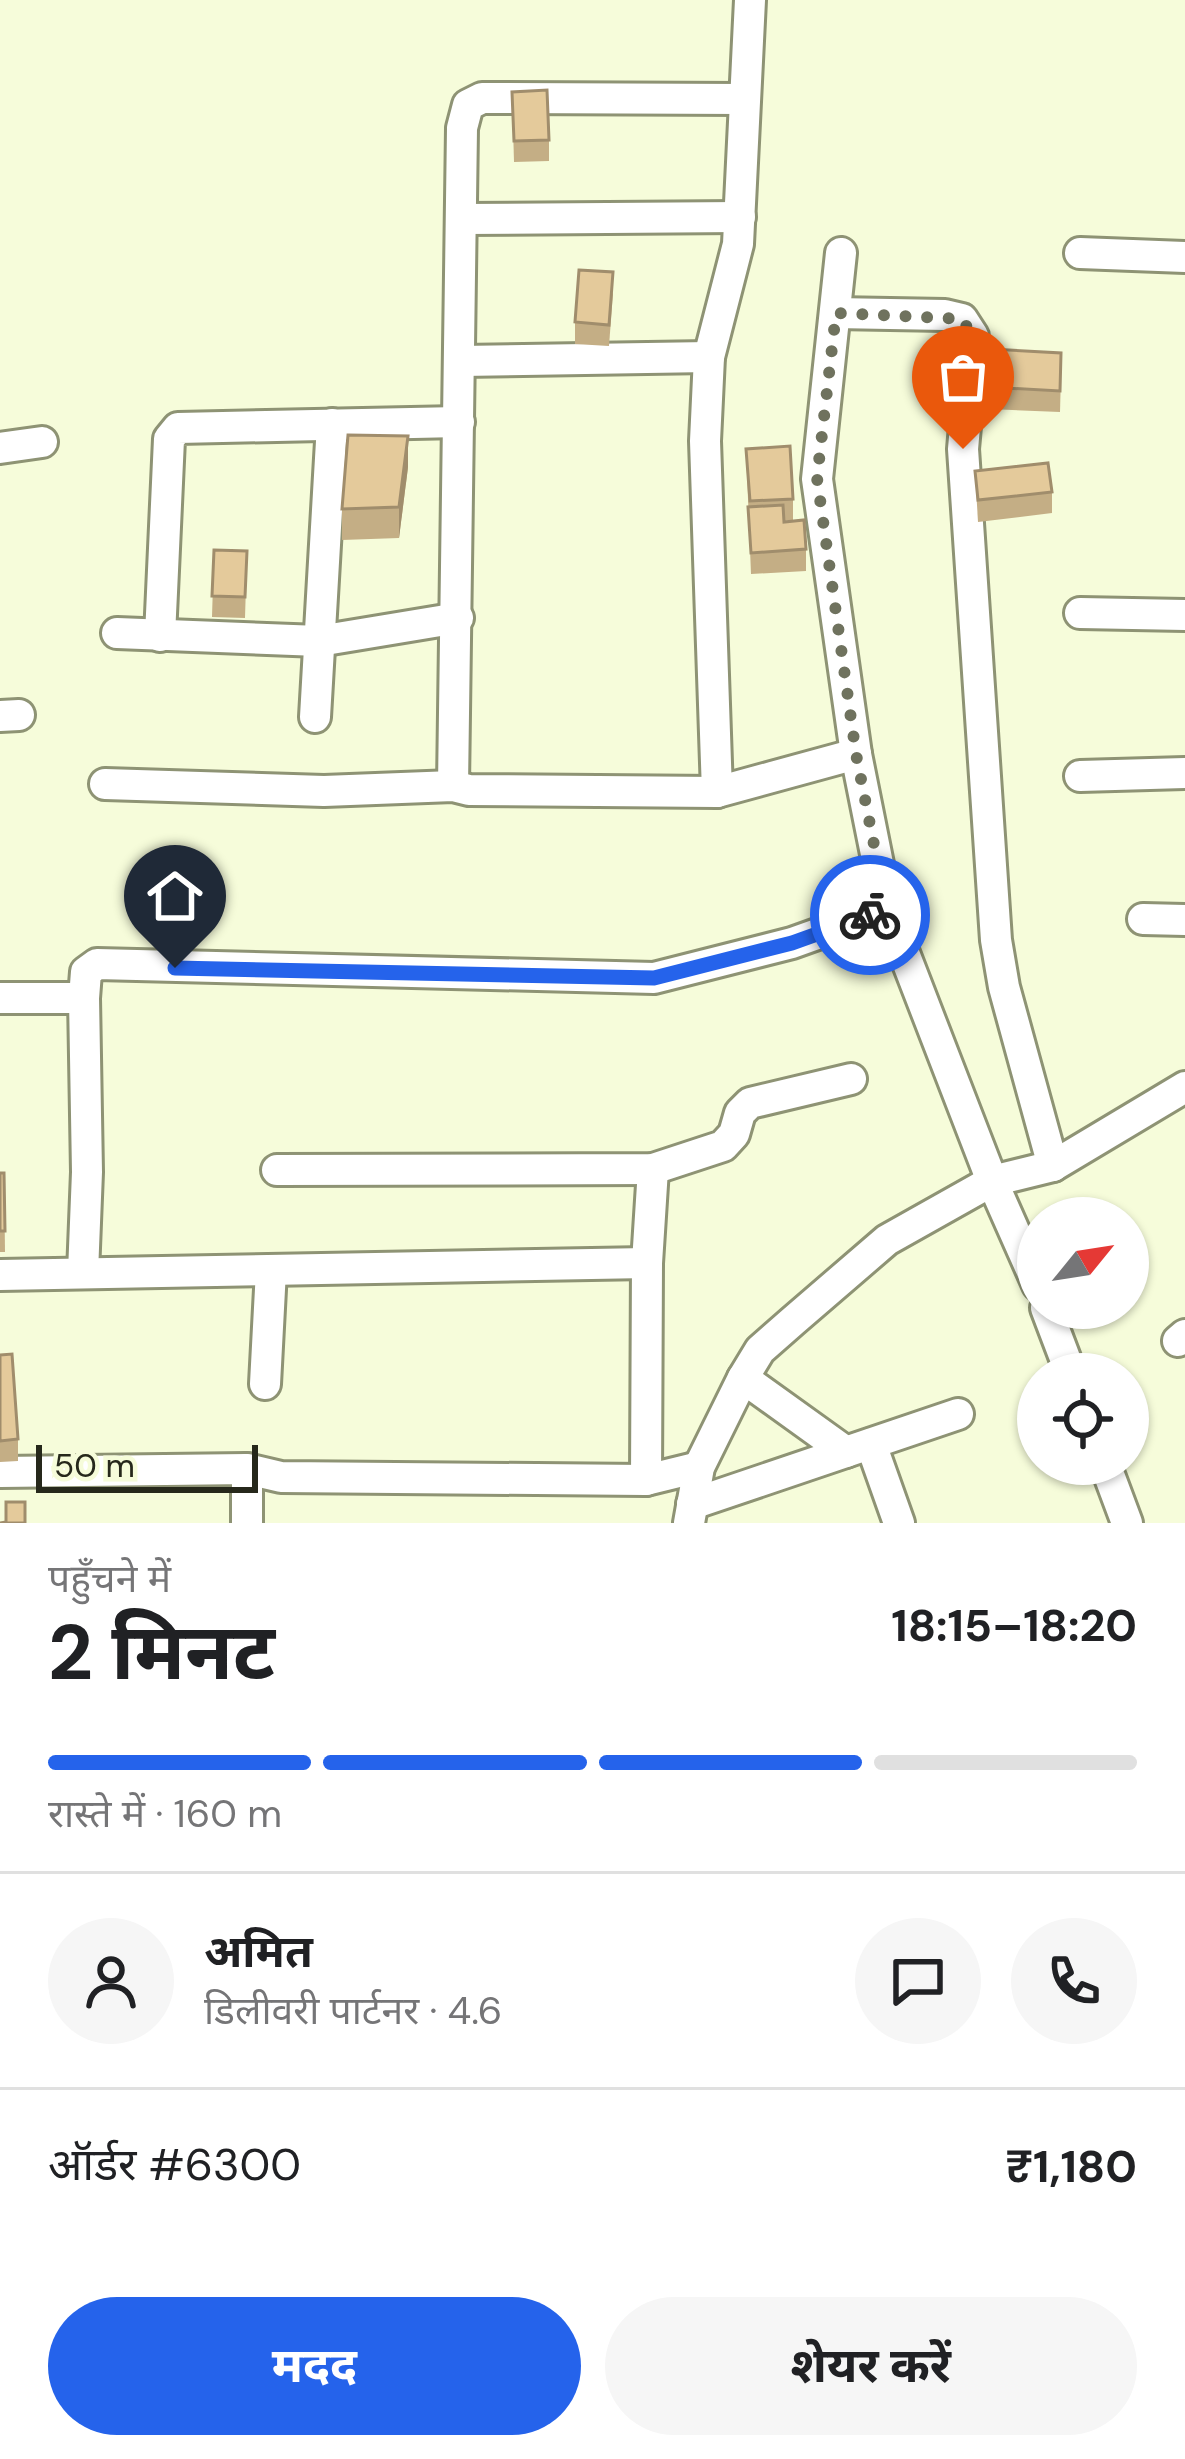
<!DOCTYPE html>
<html lang="hi">
<meta charset="utf-8">
<style>
:root{--surface:#fff;--page:#f6f6f6;--text:#202124;--muted:#757577;--line:#e0e0e0;--accent:#2563eb}
body{margin:0;font-family:"DM Sans","Noto Sans Devanagari",sans-serif;background:var(--page);color:var(--text);height:100vh;display:flex;flex-direction:column;font-size:45px;white-space:nowrap}
*{box-sizing:border-box;margin:0}
p{font-size:39px;color:var(--muted)}
.icon{flex:none;width:66px;height:66px;fill:none;stroke:currentColor;stroke-width:2;stroke-linecap:round;stroke-linejoin:round}
.map{position:relative;height:1523px;overflow:hidden}
.panel{display:flex;flex-direction:column;background:var(--surface);flex:1}
.panel>*{flex:none}
.needle{width:78px;rotate:60deg}
.controls{position:absolute;left:1017px;top:1197px;display:grid;gap:24px}
.controls a{display:grid;place-items:center;width:132px;height:132px;border-radius:50%;background:var(--surface);box-shadow:0 3px 9px #0004;font-size:60px}
.scale{position:absolute;left:36px;bottom:30px;width:222px;box-sizing:border-box;padding-left:12px;border:6px solid #26281b;border-top:0;font-size:33px;line-height:42px;white-space:nowrap;color:#26281b;-webkit-text-stroke:9px #f6fcda;paint-order:stroke}
.pin{position:absolute;display:grid;place-items:center;width:102px;height:102px;color:#fff;margin:-123px -51px;border-radius:50% 50% 50% 0;rotate:-45deg;box-shadow:0 0 12px #0007}
.pin .icon{rotate:45deg}
.courier{position:absolute;display:grid;place-items:center;width:120px;height:120px;margin:-60px;border:9px solid #2563eb;border-radius:50%;background:#fff;color:#222;box-shadow:0 3px 15px #0007}
.head em{font-style:normal;font-weight:700}
.head div{display:flex;flex-direction:column-reverse}
.head{display:flex;align-items:center;justify-content:space-between;height:204px;padding:0 48px}
h1{font-size:78px;font-weight:700;line-height:90px}
.bar{display:grid;grid-template-columns:repeat(4,1fr);gap:18px 12px;align-content:center;height:144px;padding:0 48px}
.bar i{height:15px;border-radius:9px;background:var(--line)}
.bar .selected{background:var(--accent)}
.bar p{grid-column:span 4}
.line{display:flex;align-items:center;gap:30px;padding:0 48px;border-top:3px solid var(--line)}
.line div{flex:1}
.round{display:grid;place-items:center;flex:none;width:126px;height:126px;border-radius:63px;background:var(--page)}
.button{display:flex;gap:24px;margin-top:auto;padding:24px 48px}
.button a{flex:1;height:138px;border-radius:72px;background:var(--accent);color:#fff;font-size:48px;font-weight:700;line-height:138px;text-align:center}
.button a+a{background:var(--page);color:var(--text)}
.map>svg:first-child{display:block}
</style>
<div class="map">
<svg width="1185" height="1523" viewBox="0 0 1185 1523">
<rect width="100%" height="100%" fill="#f6fcda"/>
<g fill="none" stroke-linecap="round" stroke-linejoin="round">
<g stroke="#8e9374" stroke-width="36">
<g id="minor">
<polyline points="462,219 740,217"/>
<polyline points="841,253 817,479 856,754 887,909 992,1181 1038,1285"/>
<polyline points="1080,253 1185,257"/>
<polyline points="835,313 945,315 962,319 973,336 963,449 996,940 1004,987 1053,1166"/>
<polyline points="461,361 709,357"/>
<polyline points="0,448 42,442"/>
<polyline points="1080,613 1185,615"/>
<polyline points="117,633 319,641 458,618"/>
<polyline points="160,636 169,439 178,428 459,422"/>
<polyline points="0,716 19,715"/>
<polyline points="315,717 332,424"/>
<polyline points="1080,776 1185,773"/>
<polyline points="105,784 324,791 453,786 469,790 717,792 856,754"/>
<polyline points="453,786 462,128 468,105 482,98 744,99"/>
<polyline points="717,792 705,441 709,357 738,244 750,0"/>
<polyline points="1143,919 1185,920"/>
<polyline points="0,998 84,998"/>
<polyline points="277,1170 653,1169 723,1146 734,1134 740,1113 750,1103 851,1079"/>
<polyline points="83,1273 87,1172 84,998 86,972 97,964 654,978 792,943 887,909"/>
<polyline points="0,1275 647,1263"/>
<polyline points="1046,1308 1071,1374"/>
<polyline points="1178,1341 1185,1335"/>
<polyline points="743,1378 846,1452"/>
<polyline points="265,1384 271,1270"/>
<polyline points="871,1444 899,1523"/>
<polyline points="1105,1464 1127,1523"/>
<polyline points="0,1472 247,1469 281,1477 646,1480 699,1467"/>
<polyline points="646,1480 647,1263 653,1169"/>
<polyline points="692,1504 958,1414"/>
<polyline points="247,1523 247,1469"/>
<polyline points="689,1523 699,1467 743,1378 760,1350 793,1321 887,1240 992,1181 1053,1166 1185,1087"/>
</g>
</g>
<use href="#minor" stroke="#fff" stroke-width="30"/>
</g>
<g fill="#c4ae85">
<polygon points="512,92 549,140 549,161 514,162"/>
<polygon points="613,293 609,346 575,344 575,322"/>
<polygon points="1061,374 1060,412 989,409 989,387"/>
<polygon points="746,449 793,499 793,520 784,521 806,549 806,571 751,574"/>
<polygon points="408,467 399,538 342,540 342,509"/>
<polygon points="975,471 1052,492 1052,513 978,522"/>
<polygon points="214,550 247,551 245,618 212,617"/>
<polygon points="0,1173 4,1173 5,1252 0,1252"/>
<polygon points="0,1355 18,1439 18,1461 0,1462"/>
</g>
<polygon fill="#a08d6c" points="408,436 408,467 399,538 399,507"/>
<g fill="#e4ca9b" stroke="#a08d6c" stroke-width="3">
<polygon points="547,90 549,140 514,141 512,92"/>
<polygon points="579,270 613,272 609,325 575,322"/>
<polygon points="991,349 1061,353 1060,391 989,387"/>
<polygon points="348,435 408,436 399,507 342,509"/>
<polygon points="790,446 793,499 750,501 746,449"/>
<polygon points="1048,463 1052,492 978,500 975,471"/>
<polygon points="783,505 784,522 804,520 806,549 751,553 748,507"/>
<polygon points="214,550 247,551 245,597 212,596"/>
<polygon points="0,1173 4,1173 5,1231 0,1231"/>
<polygon points="12,1354 18,1439 0,1441 0,1355"/>
<polygon points="6,1502 25,1502 25,1523 0,1523 6,1522"/>
</g>
<g fill="none" stroke-linecap="round" stroke-linejoin="round">
<polyline stroke="#6f725e" stroke-width="12" stroke-dasharray="0 21.6" points="870,915 887,910 856,754 817,478 836,313 962,319 973,337 963,449"/>
<polyline stroke="#2563eb" stroke-width="15" points="175,968 654,978 792,943 870,915"/>
</g>
</svg>
<div class="controls">
<a><svg class="needle" viewBox="-14 -14 28 28"><path d="M0-13l5 13h-10z" fill="#e53935"/><path d="M0 13l5-13h-10z" fill="#757577"/></svg></a>
<a><svg class="icon" aria-label="locate" viewBox="0 0 24 24"><circle cx="12" cy="12" r="6"/><path d="M12 2v4M12 18v4M2 12h4M18 12h4"/></svg></a>
</div>
<div class="scale">50 m</div>
<div class="pin" style="left:963px;top:449px;background:#ea580c"><svg class="icon" aria-label="bag" viewBox="0 0 24 24"><path d="M5 8h14l-1 12H6zM9 8a3 3 0 0 1 6 0"/></svg></div>
<div class="pin" style="left:175px;top:968px;background:#1f2937"><svg class="icon" aria-label="home" viewBox="0 0 24 24"><path d="M3 11l9-7 9 7M6 9v11h12V9"/></svg></div>
<div class="courier" style="left:870px;top:915px"><svg class="icon" aria-label="bike" viewBox="0 0 24 24"><circle cx="6" cy="16" r="4"/><circle cx="18" cy="16" r="4"/><path d="M6 16l4-8h5l3 8M10 8l3 8H6M13 5h3"/></svg></div>
</div>
<section class="panel">
<div class="head"><div><h1>2 मिनट</h1><p>पहुँचने में</p></div><em>18:15–18:20</em></div>
<div class="bar"><i class="selected"></i><i class="selected"></i><i class="selected"></i><i></i><p>रास्ते में · 160 m</p></div>
<div class="line" style="height:216px"><a class="round"><svg class="icon" aria-label="person" viewBox="0 0 24 24"><circle cx="12" cy="8" r="4"/><path d="M4 21q1-7 8-7t8 7"/></svg></a><div><b>अमित</b><p>डिलीवरी पार्टनर · 4.6</p></div><a class="round"><svg class="icon" aria-label="chat" viewBox="0 0 24 24"><path d="M4 5h16v11H9l-5 4z"/></svg></a><a class="round"><svg class="icon" aria-label="phone" viewBox="0 0 24 24"><path d="M5 4h4l2 5-3 2q2 4 5 5l2-3 5 2v4C11 20 4 13 5 4z"/></svg></a></div>
<div class="line" style="height:156px"><div>ऑर्डर #6300</div><b>₹1,180</b></div>
<div class="button"><a>मदद</a><a>शेयर करें</a></div>
</section>
